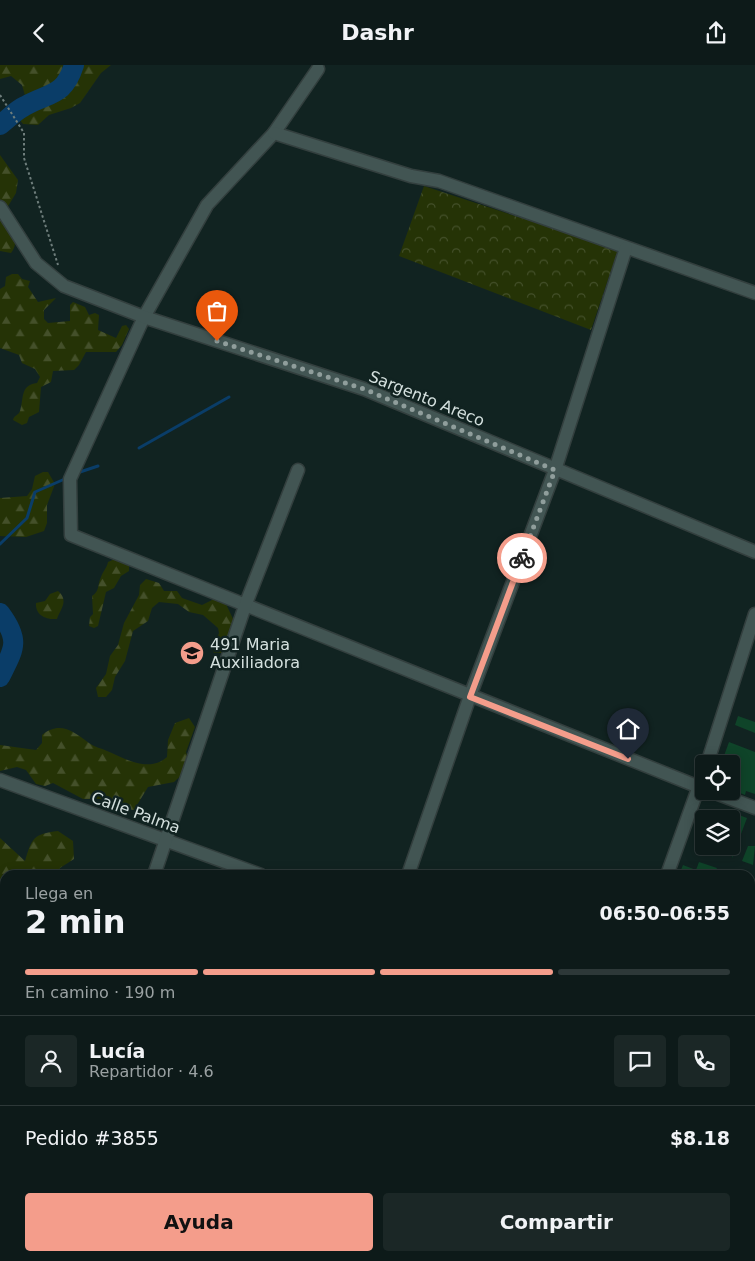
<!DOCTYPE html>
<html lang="es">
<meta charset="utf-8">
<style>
:root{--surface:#0d1a19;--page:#1b2726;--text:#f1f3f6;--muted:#9aa1a2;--line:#2d3838;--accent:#f49d8b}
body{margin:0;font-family:"DejaVu Sans",sans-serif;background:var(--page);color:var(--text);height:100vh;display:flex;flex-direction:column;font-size:19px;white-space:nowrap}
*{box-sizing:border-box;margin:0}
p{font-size:16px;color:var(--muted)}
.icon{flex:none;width:28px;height:28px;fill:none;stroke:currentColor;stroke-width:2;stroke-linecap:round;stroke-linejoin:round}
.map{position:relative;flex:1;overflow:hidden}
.side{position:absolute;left:0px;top:805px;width:755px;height:391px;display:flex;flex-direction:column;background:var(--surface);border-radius:15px 15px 0 0;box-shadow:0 2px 12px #0003,0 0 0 1px var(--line)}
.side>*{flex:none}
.tools{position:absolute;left:695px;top:690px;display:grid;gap:10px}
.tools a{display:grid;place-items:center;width:45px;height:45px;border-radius:5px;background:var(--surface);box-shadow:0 2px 12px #0003,0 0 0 1px var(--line);font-size:25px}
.pin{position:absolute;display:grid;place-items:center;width:42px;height:42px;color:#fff;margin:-51px -21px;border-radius:50% 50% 50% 0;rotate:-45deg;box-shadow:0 0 5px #0007}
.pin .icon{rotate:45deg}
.courier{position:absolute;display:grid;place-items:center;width:50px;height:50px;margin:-25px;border:4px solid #f49d8b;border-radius:50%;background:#fff;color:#222;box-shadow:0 1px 6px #0007}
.headline em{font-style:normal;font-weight:600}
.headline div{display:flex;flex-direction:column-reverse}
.headline{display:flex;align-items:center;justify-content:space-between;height:85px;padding:0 25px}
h1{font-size:32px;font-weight:600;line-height:38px}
.bar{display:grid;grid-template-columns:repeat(4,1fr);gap:8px 5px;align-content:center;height:60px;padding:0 25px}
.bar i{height:6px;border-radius:4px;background:var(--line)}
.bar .active{background:var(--accent)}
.bar p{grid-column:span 4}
.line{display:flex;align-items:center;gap:12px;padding:0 25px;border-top:1px solid var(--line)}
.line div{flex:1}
.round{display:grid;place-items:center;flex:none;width:52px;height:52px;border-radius:5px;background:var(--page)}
.primary-button{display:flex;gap:10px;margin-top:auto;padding:10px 25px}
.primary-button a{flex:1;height:58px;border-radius:5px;background:var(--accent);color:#111;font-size:20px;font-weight:600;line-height:58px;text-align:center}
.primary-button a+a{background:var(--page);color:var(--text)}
header{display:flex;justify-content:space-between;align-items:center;height:65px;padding:0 25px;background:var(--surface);font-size:22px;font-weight:600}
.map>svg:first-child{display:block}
</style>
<header><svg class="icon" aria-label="back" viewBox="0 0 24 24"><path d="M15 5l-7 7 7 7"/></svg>Dashr<svg class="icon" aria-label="share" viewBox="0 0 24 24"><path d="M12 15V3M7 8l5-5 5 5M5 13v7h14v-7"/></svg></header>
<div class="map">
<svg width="755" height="1196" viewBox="0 0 755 1196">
<defs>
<pattern id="forest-firs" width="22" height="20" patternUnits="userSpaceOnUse" patternTransform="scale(1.25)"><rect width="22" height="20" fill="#253306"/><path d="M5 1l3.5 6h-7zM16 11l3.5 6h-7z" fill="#44502a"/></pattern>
<pattern id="park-crowns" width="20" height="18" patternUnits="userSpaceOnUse" patternTransform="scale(1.25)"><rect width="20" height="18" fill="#253306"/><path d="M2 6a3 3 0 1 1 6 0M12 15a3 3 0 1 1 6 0" fill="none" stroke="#44502a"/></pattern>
</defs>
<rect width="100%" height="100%" fill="#112321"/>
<g fill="url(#forest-firs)">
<polygon points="0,0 111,0 101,8 80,38 71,43 49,50 38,60 23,59 15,49 26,34 22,20 11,11 0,14"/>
<path d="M0,90l18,25 -2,13 -9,15c4,13 14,34 4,45l-11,-2z"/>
<path d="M12,209h6l4,5 8,2 -2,6 10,15 18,-4 -12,12v9l4,4 22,-2v-16l3,-3 12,5 4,8 6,-2 4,2 -1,15 18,8 6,-12 4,-1 3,4 -7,16 -6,7h-30l-7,13 -5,5 -21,1 -2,11 -10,5 -2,25 -10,5 -2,6 -5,2 -9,-5c1,-5 6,-5 7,-9 4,-13 0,-26 17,-28l3,-6 -5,-8 -13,-6 -3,-8 -19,-7v-59l5,-3 1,-9z"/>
<polygon points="43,407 48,407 55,419 47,440 47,458 44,466 26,472 0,471 0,433 27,431 32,424 35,411"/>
<path d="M117,493l12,5v8l-8,5 -7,12 -8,4 -8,34 -4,2 -5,-2 1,-9 3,-3 -1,-18c8,-5 5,-11 9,-19 2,-6 6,-9 7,-15z"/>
<polygon points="146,514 159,518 164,526 177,526 182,533 202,540 214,534 226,539 234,556 223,588 214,588 213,583 219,568 218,563 203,550 189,547 178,539 159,537 152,543 148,556 133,566 125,596 115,612 112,625 106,632 98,632 96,623 106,609 110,591 118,580 124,558 139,530 140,520"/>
<path d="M58,526c11,10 3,17 -1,28 -11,1 -22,-4 -21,-16l9,-2 5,-7z"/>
<path d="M189,653l6,9 -9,25 3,9 -2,9 -13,12 -26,5 -14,23 -18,-2 -7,-6 -8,-3h-18l-30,-16 -8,3 -9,-2 -10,-14 -9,-3 -17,4v-26l36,5 6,-7v-8c18,-15 32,-3 47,8 5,4 12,5 18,8 19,8 42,22 60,6l1,-17 7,-17z"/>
<path d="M58,766l15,10 1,18 -14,9 -3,7h-52v147l-5,-2v-182l25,23c7,-23 8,-27 33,-30z"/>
</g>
<polygon fill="url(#park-crowns)" points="424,121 618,185 591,265 399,191"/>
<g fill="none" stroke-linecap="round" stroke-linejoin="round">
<g stroke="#0a3d68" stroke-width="3">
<polyline points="139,383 229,332"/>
<polyline points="77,408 98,401"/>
<polyline points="0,479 27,453 35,427 67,413"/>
</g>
<g stroke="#0a3d68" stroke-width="20">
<path d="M0,60c8,-6 16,-15 25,-19 26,-14 39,-10 49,-41"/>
<path d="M0,548c21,28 14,36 0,64"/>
</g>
</g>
<g fill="#0f4429">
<polygon points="738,651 755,657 755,668 735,660"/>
<polygon points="729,677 755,687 755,729 746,726 745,730 733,725 735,720 731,718 731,699 721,699"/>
<polygon points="736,749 747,753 732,793 731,763"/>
<polygon points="748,781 755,781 753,800 742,796"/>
<polygon points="699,797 717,803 714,810 679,810 683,800 696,805"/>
</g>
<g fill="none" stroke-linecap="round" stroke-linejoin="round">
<g stroke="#333f3e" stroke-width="15">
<g id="minor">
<polyline points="318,4 274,68 207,140 144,252 70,414 71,470 704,724"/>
<polyline points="274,68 411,111 439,116 755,228"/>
<polyline points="0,142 36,198 64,221 144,252 364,324 755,487"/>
<polyline points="707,699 755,549"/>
<polyline points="0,715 261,810"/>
<polyline points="710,726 755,743"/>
<polyline points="154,810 245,541 298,405"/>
<polyline points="408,810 470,631 555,405 626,183"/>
<polyline points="667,810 704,707"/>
<polyline points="0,970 5,971"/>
<polyline points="750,996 755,997"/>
<polyline points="590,1191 603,1196"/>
<polyline points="20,1196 21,1191"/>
<polyline points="265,1196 267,1191"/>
<polyline points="523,1196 525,1191"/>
</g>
</g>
<polyline stroke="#6f7e7c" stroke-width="2" stroke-dasharray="2.5 2.5" stroke-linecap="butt" points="0,30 24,68 24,93 58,200"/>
<use href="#minor" stroke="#425553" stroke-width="12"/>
</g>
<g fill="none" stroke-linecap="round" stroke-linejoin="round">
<polyline stroke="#909e9c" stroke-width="5" stroke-dasharray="0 9" points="217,276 364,324 555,405 522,493"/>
<polyline stroke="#f49d8b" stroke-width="6" points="522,493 470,632 628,694"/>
</g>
<defs>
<g id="school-disc" transform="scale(1.25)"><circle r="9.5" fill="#f49d8b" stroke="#112321"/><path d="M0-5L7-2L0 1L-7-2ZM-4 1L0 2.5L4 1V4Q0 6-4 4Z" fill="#111"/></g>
</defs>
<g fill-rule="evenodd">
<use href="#school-disc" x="192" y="588"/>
</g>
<g text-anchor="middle" stroke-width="5" stroke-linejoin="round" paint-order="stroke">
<g font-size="16" fill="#d4e0de" stroke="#112321">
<text transform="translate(427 333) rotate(22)" y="6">Sargento Areco</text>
<text transform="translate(136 747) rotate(20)" y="6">Calle Palma</text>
</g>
<g font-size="16" fill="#d4e0de" stroke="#112321" text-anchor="start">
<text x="210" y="585">491 Maria<tspan x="210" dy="18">Auxiliadora</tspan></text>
</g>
</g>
</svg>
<div class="tools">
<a><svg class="icon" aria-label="locate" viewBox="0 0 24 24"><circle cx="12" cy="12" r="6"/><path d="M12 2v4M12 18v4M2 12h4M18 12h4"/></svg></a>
<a><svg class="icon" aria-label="layers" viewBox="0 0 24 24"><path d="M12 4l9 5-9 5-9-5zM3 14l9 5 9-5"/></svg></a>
</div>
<div class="pin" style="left:217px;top:276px;background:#ea580c"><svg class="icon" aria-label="bag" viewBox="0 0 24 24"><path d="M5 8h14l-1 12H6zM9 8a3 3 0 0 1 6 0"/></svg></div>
<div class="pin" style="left:628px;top:694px;background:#1f2937"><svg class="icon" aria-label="home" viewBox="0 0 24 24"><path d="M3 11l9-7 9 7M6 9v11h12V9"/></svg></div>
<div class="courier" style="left:522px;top:493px"><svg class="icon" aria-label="bike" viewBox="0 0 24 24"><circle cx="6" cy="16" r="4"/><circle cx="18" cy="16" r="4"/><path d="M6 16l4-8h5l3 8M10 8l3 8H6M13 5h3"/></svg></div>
<section class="side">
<div class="headline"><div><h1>2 min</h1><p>Llega en</p></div><em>06:50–06:55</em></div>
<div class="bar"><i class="active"></i><i class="active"></i><i class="active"></i><i></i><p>En camino · 190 m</p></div>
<div class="line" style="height:90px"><a class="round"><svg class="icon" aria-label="person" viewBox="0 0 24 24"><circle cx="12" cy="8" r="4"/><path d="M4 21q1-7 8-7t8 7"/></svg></a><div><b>Lucía</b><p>Repartidor · 4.6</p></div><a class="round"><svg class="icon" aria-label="chat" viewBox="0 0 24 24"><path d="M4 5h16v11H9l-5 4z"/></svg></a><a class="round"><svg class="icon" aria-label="phone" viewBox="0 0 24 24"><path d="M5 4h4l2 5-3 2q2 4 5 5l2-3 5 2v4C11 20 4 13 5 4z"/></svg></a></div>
<div class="line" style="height:65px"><div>Pedido #3855</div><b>$8.18</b></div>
<div class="primary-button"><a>Ayuda</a><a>Compartir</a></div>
</section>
</div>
